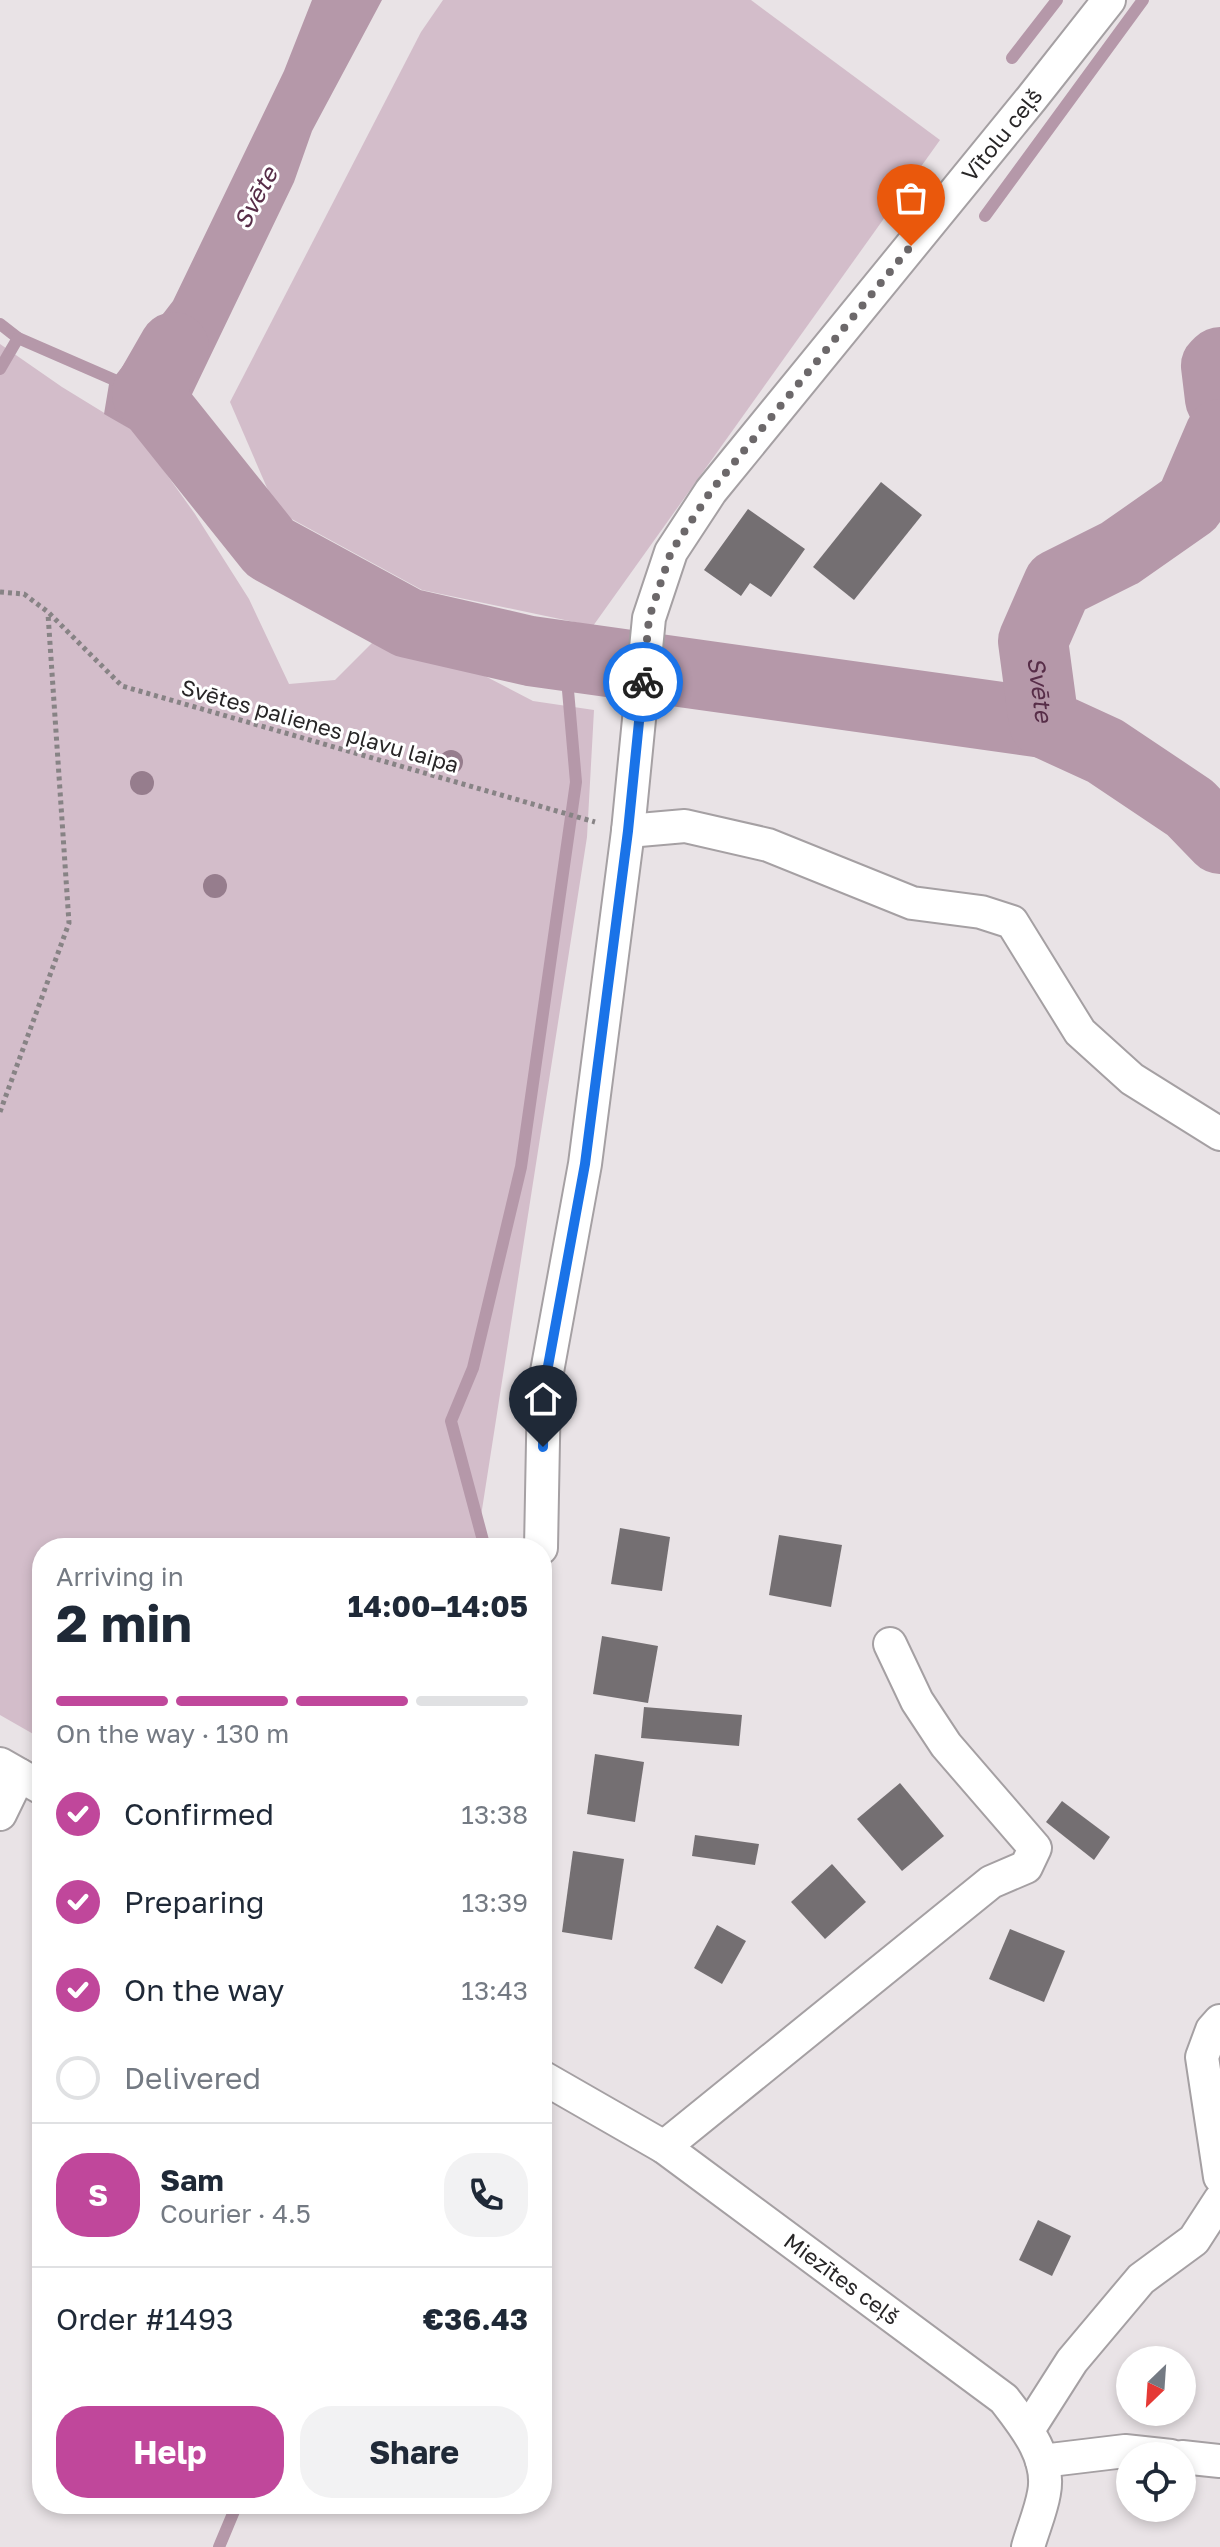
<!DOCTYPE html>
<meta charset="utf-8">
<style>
:root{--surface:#fff;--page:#f2f2f3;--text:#1f2937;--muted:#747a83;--line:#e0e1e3;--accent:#c0479b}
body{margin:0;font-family:"Golos Text",sans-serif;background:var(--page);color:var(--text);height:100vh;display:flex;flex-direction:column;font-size:30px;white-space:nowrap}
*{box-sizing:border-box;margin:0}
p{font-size:26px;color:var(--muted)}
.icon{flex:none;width:44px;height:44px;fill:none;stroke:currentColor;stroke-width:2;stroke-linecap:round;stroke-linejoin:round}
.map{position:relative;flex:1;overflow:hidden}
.panel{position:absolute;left:32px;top:1538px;width:520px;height:976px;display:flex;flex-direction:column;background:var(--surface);border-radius:32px;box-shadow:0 4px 12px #0003}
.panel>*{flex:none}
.needle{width:52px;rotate:205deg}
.tools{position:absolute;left:1116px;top:2346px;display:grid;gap:16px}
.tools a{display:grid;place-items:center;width:80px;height:80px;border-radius:50%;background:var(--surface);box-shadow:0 4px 12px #0003;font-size:40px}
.pin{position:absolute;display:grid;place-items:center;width:68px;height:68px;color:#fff;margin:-82px -34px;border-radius:50% 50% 50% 0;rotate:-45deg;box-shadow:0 0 8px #0007}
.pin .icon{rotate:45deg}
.courier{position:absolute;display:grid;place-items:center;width:80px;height:80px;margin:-40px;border:6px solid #1a73e8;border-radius:50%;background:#fff;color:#222;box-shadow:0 2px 10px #0007}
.overview em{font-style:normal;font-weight:700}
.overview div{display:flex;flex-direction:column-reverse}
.overview{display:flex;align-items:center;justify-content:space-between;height:136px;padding:0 24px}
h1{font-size:52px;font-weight:700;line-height:60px}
.bar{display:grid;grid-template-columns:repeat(4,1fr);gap:12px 8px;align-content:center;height:96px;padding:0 24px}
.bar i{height:10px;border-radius:6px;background:var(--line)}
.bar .active{background:var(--accent)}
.bar p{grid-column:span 4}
.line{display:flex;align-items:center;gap:20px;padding:0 24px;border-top:2px solid var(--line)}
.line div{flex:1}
.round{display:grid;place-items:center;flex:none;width:84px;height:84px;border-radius:32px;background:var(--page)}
ol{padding:0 24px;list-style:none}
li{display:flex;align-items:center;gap:24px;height:88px}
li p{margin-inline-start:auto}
li .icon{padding:8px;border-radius:50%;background:var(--accent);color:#fff;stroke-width:4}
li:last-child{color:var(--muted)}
li i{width:44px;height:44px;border:4px solid var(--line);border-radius:50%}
.action{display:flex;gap:16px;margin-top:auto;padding:16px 24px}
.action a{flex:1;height:92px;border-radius:32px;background:var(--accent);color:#fff;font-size:32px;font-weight:700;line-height:92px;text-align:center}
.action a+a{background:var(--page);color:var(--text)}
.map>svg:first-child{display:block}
</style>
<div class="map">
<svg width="1220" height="2547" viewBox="0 0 1220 2547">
<rect width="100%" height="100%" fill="#e9e3e6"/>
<g fill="#d3bdca">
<polygon points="443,0 751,0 940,140 593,626 422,590 277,511 230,402 421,32"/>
<polygon points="0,344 62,387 137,433 195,514 249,599 289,684 335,680 376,639 454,660 533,701 594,710 587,837 476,1548 42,1548 42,1739 0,1715"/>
</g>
<polygon fill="#b598a9" points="312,0 382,0 312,131 294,182 183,413 166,433 137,433 104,414 109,384 173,301 284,71"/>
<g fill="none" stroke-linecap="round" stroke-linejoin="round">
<g stroke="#b598a9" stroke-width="12">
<polyline points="1012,58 1057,0"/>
<polyline points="985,216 1143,0"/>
<polyline points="0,324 18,338 126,385"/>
<polyline points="0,369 18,338"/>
<polyline points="485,1548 451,1421 473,1368 521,1167 576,782 565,656"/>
<polyline points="219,2547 237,2504"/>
</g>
<g stroke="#b598a9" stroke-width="70">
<polyline points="174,347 147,394 270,548 408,623 530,651 1044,723"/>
<polyline points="1220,362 1216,366 1220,399"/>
<path id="s1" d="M1220,434l-30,70 -70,49 -62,31 -25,57 11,82 61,28 85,57 30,31"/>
</g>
</g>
<g fill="#746f72">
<polygon points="881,482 922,515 854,600 813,567"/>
<polygon points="748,509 805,549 771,597 750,583 741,596 704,570"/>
<polygon points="620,1528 670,1537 662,1591 611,1584"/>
<polygon points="779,1535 842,1545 831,1607 769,1595"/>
<polygon points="602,1636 658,1646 648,1703 593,1694"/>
<polygon points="644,1707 742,1715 739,1746 641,1738"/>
<polygon points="595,1754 644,1762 635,1822 587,1814"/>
<polygon points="900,1783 944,1836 902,1871 857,1819"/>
<polygon points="1062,1801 1110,1837 1094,1860 1046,1822"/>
<polygon points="695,1835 759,1844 755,1865 692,1856"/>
<polygon points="573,1851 624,1859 612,1940 562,1932"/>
<polygon points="832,1864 866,1902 825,1939 791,1902"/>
<polygon points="717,1925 746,1941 722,1984 694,1968"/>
<polygon points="1010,1929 1065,1951 1044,2002 989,1979"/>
<polygon points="1038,2220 1071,2236 1052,2276 1019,2260"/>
</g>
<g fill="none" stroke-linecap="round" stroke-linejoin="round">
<g stroke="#a5a0a3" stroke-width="36">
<g id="minor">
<polyline points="628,831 685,826 768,845 912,903 981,912 1012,922 1080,1032 1132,1079 1220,1134"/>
<path id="s2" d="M541,1548l3,-160 41,-224 43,-333 21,-213 22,-66 40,-61 320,-392 78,-99"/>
<polyline points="0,1764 42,1788"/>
<polyline points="0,1814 19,1775"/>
<polyline points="1220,2021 1212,2030 1202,2057 1220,2177"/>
<path id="s3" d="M542,2077l122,70 340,252c20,26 47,58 40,94 -3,18 -11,36 -16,54"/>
<polyline points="664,2147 991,1882 1026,1867 1035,1848 946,1745 917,1701 890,1644"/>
<polyline points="1028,2430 1072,2361 1141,2279 1194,2240 1220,2200"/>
<polyline points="1182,2457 1220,2461"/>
<polyline points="1042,2461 1125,2451 1171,2456"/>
</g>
</g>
<g stroke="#878385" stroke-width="5" stroke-dasharray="4 4" stroke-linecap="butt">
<polyline points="0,592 24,594 48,612 122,686 595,822"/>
<polyline points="0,1112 69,923 48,614"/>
</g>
<use href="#minor" stroke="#fff" stroke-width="32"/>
</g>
<g fill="#967d8d">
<circle cx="451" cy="762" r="12"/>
<circle cx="142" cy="783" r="12"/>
<circle cx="215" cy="886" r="12"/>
</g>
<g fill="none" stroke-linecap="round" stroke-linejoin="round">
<polyline stroke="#6c686a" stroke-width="8" stroke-dasharray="0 14.4" points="643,682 649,618 671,552 711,491 911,246"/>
<polyline stroke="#1a73e8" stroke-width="10" points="543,1447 544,1388 585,1164 628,831 643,682"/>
</g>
<g text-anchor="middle" stroke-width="6" stroke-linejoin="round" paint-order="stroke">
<g font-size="22" fill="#282627" stroke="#fff">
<text dy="8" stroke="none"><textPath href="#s2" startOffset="1540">Vītolu ceļš</textPath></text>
<text transform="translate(320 726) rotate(16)" y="8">Svētes palienes pļavu laipa</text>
<text dy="8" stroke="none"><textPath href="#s3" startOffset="362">Miezītes ceļš</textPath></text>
</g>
<g font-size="24" font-style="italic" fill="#572d48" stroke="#fff">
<text transform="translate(256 198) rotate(-62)" y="8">Svēte</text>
<text dy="8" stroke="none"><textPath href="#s1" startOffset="342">Svēte</textPath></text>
</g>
</g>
</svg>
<div class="tools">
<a><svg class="needle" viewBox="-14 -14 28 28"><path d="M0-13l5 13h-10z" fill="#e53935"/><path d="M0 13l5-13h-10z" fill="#747a83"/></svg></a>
<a><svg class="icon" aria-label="locate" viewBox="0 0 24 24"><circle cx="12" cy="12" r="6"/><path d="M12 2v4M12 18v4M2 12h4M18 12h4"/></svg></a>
</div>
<div class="pin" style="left:911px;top:246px;background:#ea580c"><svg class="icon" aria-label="bag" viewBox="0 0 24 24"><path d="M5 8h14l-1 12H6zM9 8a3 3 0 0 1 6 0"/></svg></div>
<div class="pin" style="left:543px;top:1447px;background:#1f2937"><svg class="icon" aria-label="home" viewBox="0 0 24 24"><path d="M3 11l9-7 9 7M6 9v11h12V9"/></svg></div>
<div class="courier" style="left:643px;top:682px"><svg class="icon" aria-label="bike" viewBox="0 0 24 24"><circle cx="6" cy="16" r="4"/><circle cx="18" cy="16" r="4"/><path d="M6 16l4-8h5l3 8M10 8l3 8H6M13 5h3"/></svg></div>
<section class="panel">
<div class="overview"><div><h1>2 min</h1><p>Arriving in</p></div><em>14:00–14:05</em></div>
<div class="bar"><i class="active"></i><i class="active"></i><i class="active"></i><i></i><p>On the way · 130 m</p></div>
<ol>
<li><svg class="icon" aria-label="check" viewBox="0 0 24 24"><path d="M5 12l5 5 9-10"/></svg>Confirmed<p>13:38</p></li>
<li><svg class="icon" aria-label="check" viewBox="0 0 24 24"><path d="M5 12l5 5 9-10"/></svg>Preparing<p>13:39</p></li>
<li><svg class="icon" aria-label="check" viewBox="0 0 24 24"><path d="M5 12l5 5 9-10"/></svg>On the way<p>13:43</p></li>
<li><i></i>Delivered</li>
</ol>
<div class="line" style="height:144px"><b class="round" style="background:var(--accent);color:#fff">S</b><div><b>Sam</b><p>Courier · 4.5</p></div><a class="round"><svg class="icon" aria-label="phone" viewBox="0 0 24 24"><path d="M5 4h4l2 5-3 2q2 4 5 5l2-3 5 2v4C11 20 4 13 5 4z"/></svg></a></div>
<div class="line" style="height:104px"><div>Order #1493</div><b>€36.43</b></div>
<div class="action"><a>Help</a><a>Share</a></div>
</section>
</div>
